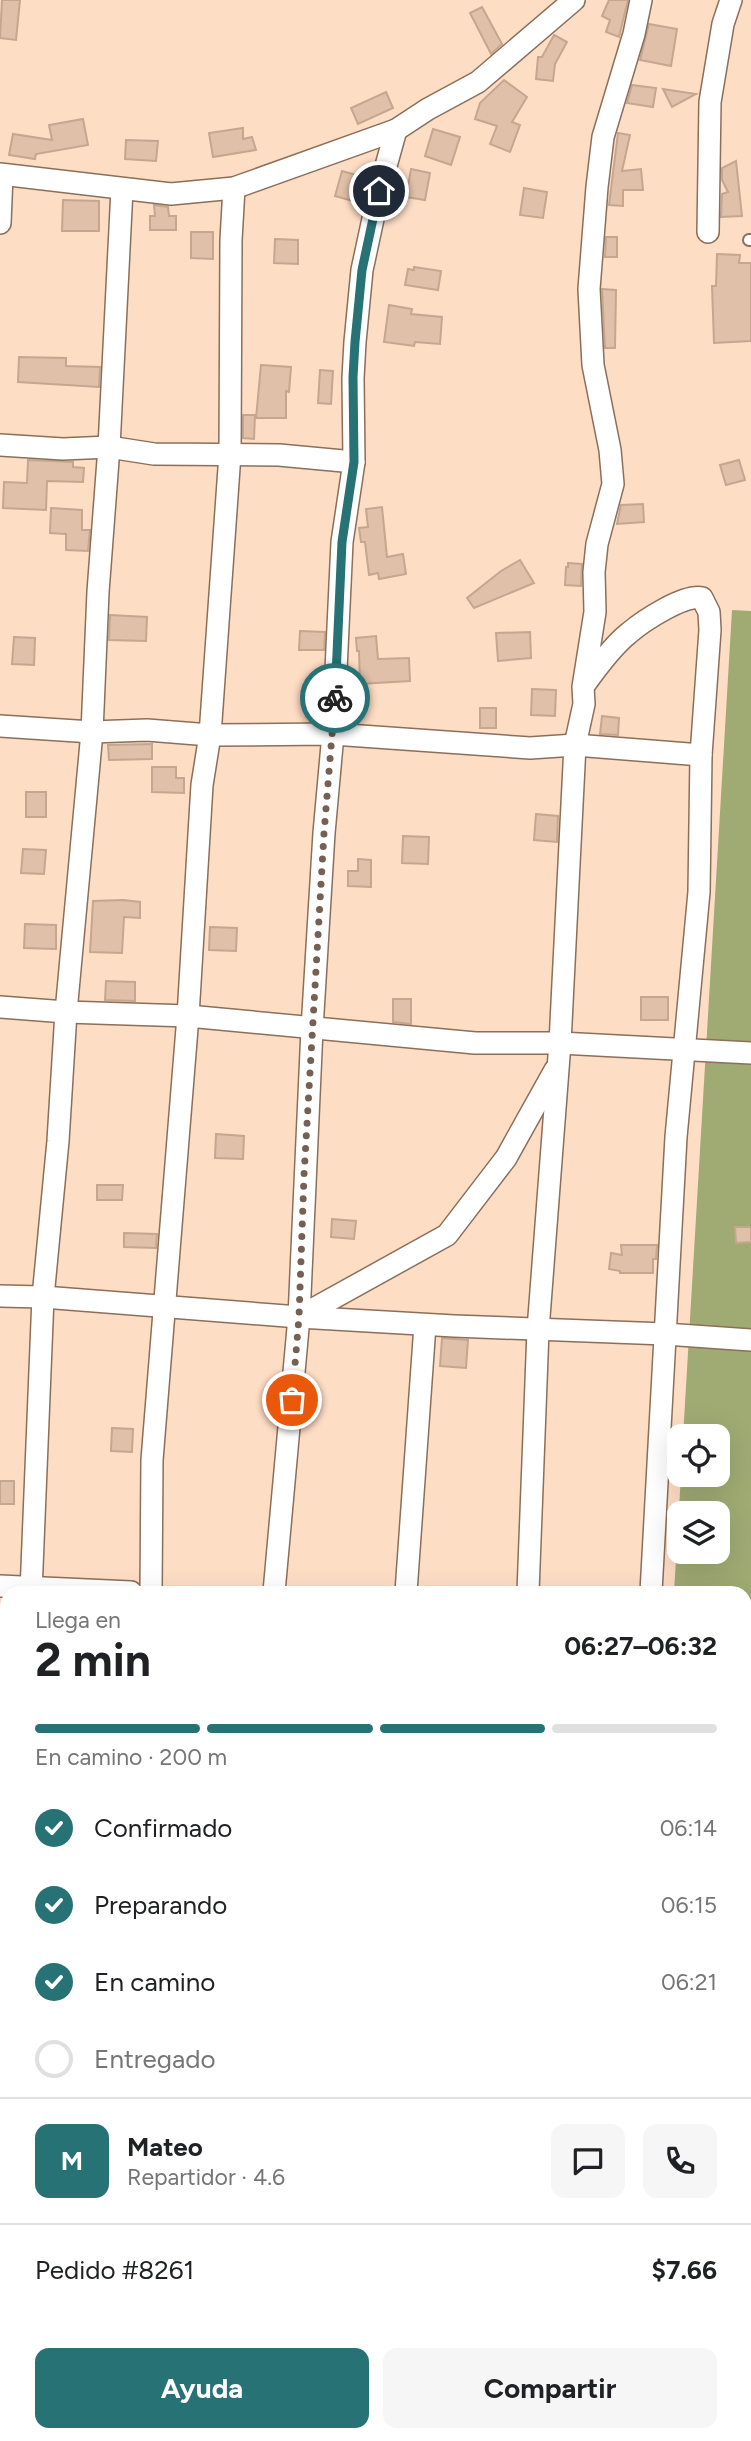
<!DOCTYPE html>
<html lang="es">
<meta charset="utf-8">
<style>
:root{--surface:#fff;--page:#f6f6f6;--text:#202124;--muted:#757577;--line:#e0e0e0;--accent:#277275}
body{margin:0;font-family:Figtree,sans-serif;background:var(--page);color:var(--text);height:100vh;display:flex;flex-direction:column;font-size:26px;white-space:nowrap}
*{box-sizing:border-box;margin:0}
p{font-size:23px;color:var(--muted)}
.icon{flex:none;width:38px;height:38px;fill:none;stroke:currentColor;stroke-width:2;stroke-linecap:round;stroke-linejoin:round}
.map{position:relative;flex:1;overflow:hidden}
.side{position:absolute;left:0px;top:1586px;width:752px;height:856px;display:flex;flex-direction:column;background:var(--surface);border-radius:21px 21px 0 0;box-shadow:0 7px 28px #0002}
.side>*{flex:none}
.tools{position:absolute;left:667px;top:1424px;display:grid;gap:14px}
.tools a{display:grid;place-items:center;width:63px;height:63px;border-radius:14px;background:var(--surface);box-shadow:0 7px 28px #0002;font-size:35px}
.pin{position:absolute;display:grid;place-items:center;width:60px;height:60px;color:#fff;margin:-30px;border:4px solid #fff;border-radius:50%;box-shadow:0 2px 7px #0007}
.courier{position:absolute;display:grid;place-items:center;width:70px;height:70px;margin:-35px;border:5px solid #277275;border-radius:50%;background:#fff;color:#222;box-shadow:0 2px 9px #0007}
.headline em{font-style:normal;font-weight:700}
.headline div{display:flex;flex-direction:column-reverse}
.headline{display:flex;align-items:center;justify-content:space-between;height:119px;padding:0 35px}
h1{font-size:46px;font-weight:700;line-height:52px}
.bar{display:grid;grid-template-columns:repeat(4,1fr);gap:10px 7px;align-content:center;height:84px;padding:0 35px}
.bar i{height:9px;border-radius:5px;background:var(--line)}
.bar .selected{background:var(--accent)}
.bar p{grid-column:span 4}
.line{display:flex;align-items:center;gap:18px;padding:0 35px;border-top:2px solid var(--line)}
.line div{flex:1}
.round{display:grid;place-items:center;flex:none;width:74px;height:74px;border-radius:14px;background:var(--page)}
ol{padding:0 35px;list-style:none}
li{display:flex;align-items:center;gap:21px;height:77px}
li p{margin-inline-start:auto}
li .icon{padding:7px;border-radius:50%;background:var(--accent);color:#fff;stroke-width:4}
li:last-child{color:var(--muted)}
li i{width:38px;height:38px;border:4px solid var(--line);border-radius:50%}
.primary-button{display:flex;gap:14px;margin-top:auto;padding:14px 35px}
.primary-button a{flex:1;height:80px;border-radius:14px;background:var(--accent);color:#fff;font-size:28px;font-weight:700;line-height:80px;text-align:center}
.primary-button a+a{background:var(--page);color:var(--text)}
.map>svg:first-child{display:block}
</style>
<div class="map">
<svg width="751" height="2441" viewBox="0 0 751 2441">
<rect width="100%" height="100%" fill="#feddc5"/>
<path fill="#a0ab73" fill-rule="evenodd" d="M732,610l19,1v1598l-5,-2v-615h-72l7,-117h37v-38h-35zM679,1514h39v38h-39z"/>
<g fill="#e1c0a9" stroke="#c5a68e" stroke-width="2">
<polygon points="2,0 20,0 16,40 0,38"/>
<polygon points="609,0 628,0 619,37 606,32 610,20 602,16"/>
<polygon points="482,7 502,44 491,54 470,13"/>
<polygon points="649,24 677,29 671,66 640,60"/>
<polygon points="554,35 567,42 555,64 553,81 536,79 538,57 542,57"/>
<polygon points="504,80 527,97 512,122 520,125 510,152 490,144 497,126 475,119 480,103"/>
<polygon points="632,85 656,88 653,107 627,103"/>
<polygon points="663,89 696,94 672,107"/>
<polygon points="386,92 393,108 358,124 351,108"/>
<polygon points="83,119 88,145 36,154 35,159 9,155 13,134 52,140 49,125"/>
<polygon points="243,128 243,139 252,137 256,150 213,157 209,133"/>
<polygon points="433,129 460,137 451,165 425,156"/>
<polygon points="618,133 630,135 622,171 641,169 643,190 623,190 623,206 609,205"/>
<polygon points="126,140 158,141 156,161 125,159"/>
<polygon points="736,161 742,216 721,217 722,194 728,192 722,180 722,168"/>
<polygon points="411,169 430,173 425,200 406,197"/>
<polygon points="342,171 367,178 360,203 335,196"/>
<polygon points="524,188 547,192 543,218 520,215"/>
<polygon points="63,200 99,201 99,231 62,231"/>
<polygon points="154,205 168,207 169,216 176,216 176,230 150,230 150,216 155,216"/>
<polygon points="191,232 213,232 213,259 191,258"/>
<polygon points="606,237 617,237 617,257 605,257"/>
<polygon points="275,239 298,240 298,264 274,263"/>
<polygon points="717,254 740,255 739,263 751,263 751,341 714,343 712,286 716,286"/>
<polygon points="414,267 441,271 438,290 405,285 408,269 414,270"/>
<polygon points="602,289 616,290 615,348 605,348"/>
<polygon points="389,305 412,309 411,314 442,317 440,344 415,342 414,346 384,342"/>
<polygon points="19,357 66,358 66,366 100,367 99,387 18,382"/>
<polygon points="261,365 291,367 289,392 286,391 286,418 256,418"/>
<polygon points="320,370 333,371 331,404 318,403"/>
<polygon points="243,415 255,415 254,439 243,438"/>
<polygon points="28,460 73,462 73,467 84,468 83,482 47,481 46,510 3,508 4,482 27,483"/>
<polygon points="739,460 745,480 726,485 720,465"/>
<polygon points="643,504 644,522 617,524 621,505"/>
<polygon points="382,507 387,557 403,554 406,574 379,579 378,573 369,575 365,542 361,542 359,528 368,527 366,509"/>
<polygon points="51,508 82,510 82,530 90,530 88,551 66,550 66,534 50,533"/>
<polygon points="520,560 534,583 474,608 467,598 501,571"/>
<polygon points="568,563 582,564 581,586 565,585 566,567 568,567"/>
<polygon points="110,615 147,617 146,641 109,640"/>
<polygon points="300,631 325,632 324,650 299,650"/>
<polygon points="530,632 531,658 498,661 496,633"/>
<polygon points="376,636 378,659 409,658 410,681 360,684 359,651 357,651 356,638"/>
<polygon points="14,637 35,638 34,665 12,664"/>
<polygon points="532,689 556,690 555,716 531,715"/>
<rect x="480" y="708" width="16" height="20"/>
<polygon points="602,716 619,718 618,735 600,734"/>
<polygon points="152,744 152,759 109,760 108,745"/>
<polygon points="152,767 176,767 176,778 184,778 184,793 152,792"/>
<rect x="26" y="792" width="20" height="25"/>
<polygon points="536,814 558,816 557,842 534,840"/>
<polygon points="403,836 429,837 428,864 402,863"/>
<polygon points="23,849 46,850 44,874 21,873"/>
<polygon points="358,859 371,860 371,887 348,886 348,871 358,871"/>
<polygon points="123,900 140,902 140,918 124,917 122,953 90,952 93,901"/>
<polygon points="25,924 56,925 56,949 24,948"/>
<polygon points="210,927 237,928 236,951 209,950"/>
<polygon points="106,981 135,982 135,1001 105,1000"/>
<rect x="641" y="997" width="27" height="23"/>
<polygon points="393,999 411,999 411,1024 393,1022"/>
<polygon points="216,1134 244,1136 243,1159 215,1158"/>
<polygon points="97,1185 123,1185 122,1200 97,1200"/>
<polygon points="332,1219 356,1221 354,1239 331,1237"/>
<polygon points="735,1227 751,1227 751,1242 736,1243"/>
<polygon points="124,1233 157,1234 156,1248 124,1247"/>
<polygon points="621,1245 657,1245 656,1259 653,1259 653,1273 620,1273 620,1271 609,1269 611,1253 622,1255"/>
<polygon points="442,1338 468,1340 466,1368 440,1366"/>
<polygon points="112,1428 133,1429 132,1452 111,1451"/>
<rect x="0" y="1481" width="14" height="23"/>
</g>
<g fill="none" stroke-linecap="round" stroke-linejoin="round">
<g stroke="#8c6e59" stroke-width="14">
<polyline id="lane" points="749,240 751,240"/>
</g>
<g stroke="#8c6e59" stroke-width="24">
<g id="street">
<polyline points="0,174 171,194 234,188 396,130 428,109 478,82 574,0"/>
<polyline points="0,223 2,175"/>
<polyline points="708,232 710,102 723,24 731,0"/>
<polyline points="0,445 63,449 109,447 154,454 279,455 354,462"/>
<path d="M585,684c10,-14 30,-40 44,-51 14,-12 55,-39 73,-35l7,14 1,18 -9,125 -2,137 -23,245 -25,455"/>
<polyline points="0,726 92,732 147,730 210,735 333,734 530,748 575,745 701,755"/>
<polyline points="0,1007 66,1012 188,1016 475,1043 560,1043 751,1053"/>
<polyline points="0,1296 43,1297 299,1317 447,1235 506,1158 555,1070"/>
<polyline points="299,1317 454,1326 665,1334 751,1340"/>
<polyline points="0,1586 131,1592"/>
<polyline points="31,1592 43,1297 58,1141 66,1012 92,732 98,592 109,447 122,189"/>
<polyline points="151,1592 152,1460 188,1016 202,785 210,735 230,454 231,240 234,188"/>
<polyline points="274,1592 299,1317 312,1029 324,833 333,734 342,542 354,462 353,378 355,342 362,270 379,191 396,130"/>
<polyline points="406,1592 425,1325"/>
<polyline points="528,1592 538,1330 560,1043 575,745 584,704 583,687 595,612 594,572 597,544 613,484 610,450 593,365 589,289 597,187 603,137 634,34 641,0"/>
<polyline points="746,1613 751,1613"/>
<polyline points="0,1866 7,1867"/>
<polyline points="746,1900 751,1900"/>
<polyline points="0,2191 7,2189"/>
</g>
</g>
<g stroke="#a68e7c" stroke-width="3.5" stroke-dasharray="3.5 3.5" stroke-linecap="butt">
<polyline points="746,2107 751,2106"/>
<polyline points="15,2441 21,2434"/>
</g>
<use href="#lane" stroke="#fff" stroke-width="10"/>
<use href="#street" stroke="#fff" stroke-width="21"/>
</g>
<g fill="none" stroke-linecap="round" stroke-linejoin="round">
<polyline stroke="#746153" stroke-width="7" stroke-dasharray="0 12.6" points="292,1400 299,1317 304,1175 324,833 335,698"/>
<polyline stroke="#277275" stroke-width="9" points="335,698 342,542 354,462 353,377 355,342 362,270 379,191"/>
</g>
</svg>
<div class="tools">
<a><svg class="icon" aria-label="locate" viewBox="0 0 24 24"><circle cx="12" cy="12" r="6"/><path d="M12 2v4M12 18v4M2 12h4M18 12h4"/></svg></a>
<a><svg class="icon" aria-label="layers" viewBox="0 0 24 24"><path d="M12 4l9 5-9 5-9-5zM3 14l9 5 9-5"/></svg></a>
</div>
<div class="pin" style="left:292px;top:1400px;background:#ea580c"><svg class="icon" aria-label="bag" viewBox="0 0 24 24"><path d="M5 8h14l-1 12H6zM9 8a3 3 0 0 1 6 0"/></svg></div>
<div class="pin" style="left:379px;top:191px;background:#1f2937"><svg class="icon" aria-label="home" viewBox="0 0 24 24"><path d="M3 11l9-7 9 7M6 9v11h12V9"/></svg></div>
<div class="courier" style="left:335px;top:698px"><svg class="icon" aria-label="bike" viewBox="0 0 24 24"><circle cx="6" cy="16" r="4"/><circle cx="18" cy="16" r="4"/><path d="M6 16l4-8h5l3 8M10 8l3 8H6M13 5h3"/></svg></div>
<section class="side">
<div class="headline"><div><h1>2 min</h1><p>Llega en</p></div><em>06:27–06:32</em></div>
<div class="bar"><i class="selected"></i><i class="selected"></i><i class="selected"></i><i></i><p>En camino · 200 m</p></div>
<ol>
<li><svg class="icon" aria-label="check" viewBox="0 0 24 24"><path d="M5 12l5 5 9-10"/></svg>Confirmado<p>06:14</p></li>
<li><svg class="icon" aria-label="check" viewBox="0 0 24 24"><path d="M5 12l5 5 9-10"/></svg>Preparando<p>06:15</p></li>
<li><svg class="icon" aria-label="check" viewBox="0 0 24 24"><path d="M5 12l5 5 9-10"/></svg>En camino<p>06:21</p></li>
<li><i></i>Entregado</li>
</ol>
<div class="line" style="height:126px"><b class="round" style="background:var(--accent);color:#fff">M</b><div><b>Mateo</b><p>Repartidor · 4.6</p></div><a class="round"><svg class="icon" aria-label="chat" viewBox="0 0 24 24"><path d="M4 5h16v11H9l-5 4z"/></svg></a><a class="round"><svg class="icon" aria-label="phone" viewBox="0 0 24 24"><path d="M5 4h4l2 5-3 2q2 4 5 5l2-3 5 2v4C11 20 4 13 5 4z"/></svg></a></div>
<div class="line" style="height:91px"><div>Pedido #8261</div><b>$7.66</b></div>
<div class="primary-button"><a>Ayuda</a><a>Compartir</a></div>
</section>
</div>
